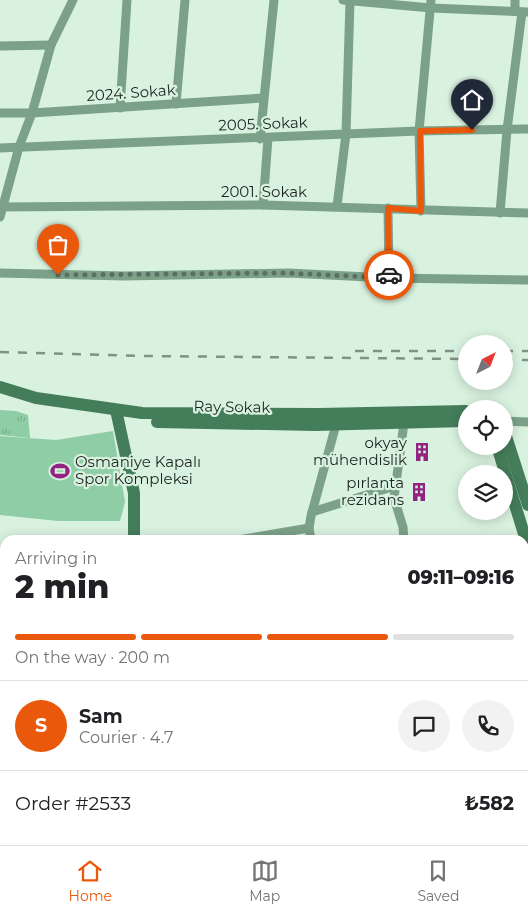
<!DOCTYPE html>
<meta charset="utf-8">
<style>
:root{--surface:#fff;--page:#f2f2f2;--text:#202124;--muted:#757577;--line:#e0e0e0;--accent:#ea580c}
body{margin:0;font-family:Montserrat,sans-serif;background:var(--page);color:var(--text);height:100vh;display:flex;flex-direction:column;font-size:19px;white-space:nowrap}
*{box-sizing:border-box;margin:0}
p{font-size:16px;color:var(--muted)}
.icon{flex:none;width:28px;height:28px;fill:none;stroke:currentColor;stroke-width:2;stroke-linecap:round;stroke-linejoin:round}
.map{position:relative;flex:1;overflow:hidden}
.side{position:absolute;left:0px;top:535px;width:529px;height:310px;display:flex;flex-direction:column;background:var(--surface);border-radius:15px 15px 0 0;box-shadow:0 2px 12px #0003}
.side>*{flex:none}
.needle{width:32px;rotate:42deg}
.tools{position:absolute;left:458px;top:335px;display:grid;gap:10px}
.tools a{display:grid;place-items:center;width:55px;height:55px;border-radius:50%;background:var(--surface);box-shadow:0 2px 12px #0003;font-size:25px}
.pin{position:absolute;display:grid;place-items:center;width:42px;height:42px;color:#fff;margin:-51px -21px;border-radius:50% 50% 50% 0;rotate:-45deg;box-shadow:0 0 5px #0007}
.pin .icon{rotate:45deg}
.courier{position:absolute;display:grid;place-items:center;width:50px;height:50px;margin:-25px;border:4px solid #ea580c;border-radius:50%;background:#fff;color:#222;box-shadow:0 1px 6px #0007}
.overview em{font-style:normal;font-weight:800}
.overview div{display:flex;flex-direction:column-reverse}
.overview{display:flex;align-items:center;justify-content:space-between;height:85px;padding:0 15px}
h1{font-size:32px;font-weight:800;line-height:38px}
.bar{display:grid;grid-template-columns:repeat(4,1fr);gap:8px 5px;align-content:center;height:60px;padding:0 15px}
.bar i{height:6px;border-radius:4px;background:var(--line)}
.bar .active{background:var(--accent)}
.bar p{grid-column:span 4}
.line{display:flex;align-items:center;gap:12px;padding:0 15px;border-top:1px solid var(--line)}
.line div{flex:1}
.round{display:grid;place-items:center;flex:none;width:52px;height:52px;border-radius:26px;background:var(--page)}
.dock{display:flex;justify-content:space-around;align-items:center;height:70px;border-top:1px solid var(--line);background:var(--surface);font-size:14px;color:var(--muted)}
.dock a{display:grid;justify-items:center;gap:2px}
.dock .active{color:var(--accent)}
.map>svg:first-child{display:block}
</style>
<div class="map">
<svg width="528" height="845" viewBox="0 0 528 845">
<defs>
<pattern id="park-tufts" width="24" height="20" patternUnits="userSpaceOnUse" patternTransform="scale(1.25)"><rect width="24" height="20" fill="#8ecda5"/><path d="M3 7l-1-3M5 7V3M7 7l1-3M15 17l-1-3M17 17v-4M19 17l1-3" fill="none" stroke="#7ab08e"/></pattern>
</defs>
<rect width="100%" height="100%" fill="#d9f2e0"/>
<polygon fill="url(#park-tufts)" points="0,410 16,411 28,415 30,438 0,435"/>
<polygon fill="#8ecda5" points="113,431 125,502 120,521 58,521 0,515 0,436 56,440"/>
<g fill="none" stroke-linecap="round" stroke-linejoin="round">
<g stroke="#7ca189" stroke-width="9">
<polyline points="343,0 431,8 528,12"/>
<polyline points="515,11 515,0"/>
<polyline points="0,46 51,45"/>
<polyline points="176,104 185,0"/>
<polyline points="120,108 127,0"/>
<polyline points="0,113 32,113 263,98"/>
<polyline points="260,139 274,0"/>
<polyline points="0,148 419,131 528,129"/>
<polyline points="263,205 268,138"/>
<polyline points="337,206 346,134 350,1"/>
<polyline points="0,207 263,205 528,213"/>
<polyline points="388,208 389,278"/>
<polyline points="421,211 419,131 431,0"/>
<polyline points="500,213 507,130 522,12"/>
<polyline points="0,217 19,147 32,113 51,45 73,0"/>
<polyline points="0,273 125,276 288,273 389,278 528,280"/>
<polyline points="504,421 528,422"/>
<polyline points="312,512 395,486"/>
<polyline points="238,540 309,528"/>
<polyline points="311,540 309,528 311,516 337,421"/>
<polyline points="404,540 403,527 394,498 404,423"/>
<polyline points="0,593 5,592"/>
<polyline points="524,627 528,626"/>
<polyline points="0,657 5,657"/>
<polyline points="0,742 5,740"/>
<polyline points="0,831 8,845"/>
<polyline points="267,840 267,845"/>
<polyline points="337,840 338,845"/>
<polyline points="438,840 438,845"/>
<polyline points="22,845 33,840"/>
<polyline points="390,845 391,840"/>
</g>
<g stroke="#447d5a" stroke-width="12">
<polyline points="0,387 36,398 142,413 319,414 466,411"/>
<polyline points="116,410 134,493 134,540"/>
<polyline points="157,422 315,425 466,421"/>
<polyline points="504,430 528,505"/>
<polyline points="497,446 528,547"/>
<polyline points="148,840 149,845"/>
</g>
<g stroke="#809285" stroke-width="2.5" stroke-dasharray="9 9" stroke-linecap="butt">
<polyline points="355,351 466,351"/>
<polyline points="504,351 528,351"/>
<polyline points="0,352 140,356 466,359"/>
<polyline points="504,360 528,360"/>
</g>
</g>
<g fill="none" stroke-linecap="round" stroke-linejoin="round">
<polyline stroke="#5e6d63" stroke-width="5" stroke-dasharray="0 9" points="58,275 288,273 389,278 389,275"/>
<polyline stroke="#ea580c" stroke-width="6" points="389,275 388,208 421,211 420,131 472,130"/>
</g>
<defs>
<g id="building-bare" transform="scale(1.5)"><path d="M-4-6H4V6H1V3H-1V6H-4ZM-2.5-4.3h1.7v1.8h-1.7ZM.8-4.3h1.7v1.8H.8ZM-2.5-1h1.7V.8h-1.7ZM.8-1h1.7V.8H.8Z" fill="#942281" stroke="#d9f2e0" stroke-width="2.5" paint-order="stroke"/></g>
<g id="stadium-bare" transform="scale(1.5)"><path d="M0-5a6.5 5 0 1 0 0 10a6.5 5 0 1 0 0-10ZM-3.5-1.8h7v3.6h-7Z" fill="#942281" stroke="#d9f2e0" stroke-width="2.5" paint-order="stroke"/></g>
</defs>
<g fill-rule="evenodd">
<use href="#building-bare" x="422" y="452"/>
<use href="#stadium-bare" x="60" y="471"/>
<use href="#building-bare" x="419" y="492"/>
</g>
<g text-anchor="middle" stroke-width="4.5" stroke-linejoin="round" paint-order="stroke">
<g font-size="15" fill="#1c251f" stroke="#d9f2e0">
<text transform="translate(131 93) rotate(-4)" y="5">2024. Sokak</text>
<text transform="translate(263 124) rotate(-2)" y="5">2005. Sokak</text>
<text x="264" y="197">2001. Sokak</text>
<text transform="translate(232 407) rotate(1)" y="5">Ray Sokak</text>
</g>
<g font-size="15" fill="#1c251f" stroke="#d9f2e0" text-anchor="end">
<text x="407" y="448">okyay<tspan x="407" dy="17">mühendislik</tspan></text>
<text x="75" y="467" text-anchor="start">Osmaniye Kapalı<tspan x="75" dy="17">Spor Kompleksi</tspan></text>
<text x="404" y="488">pırlanta<tspan x="404" dy="17">rezidans</tspan></text>
</g>
</g>
</svg>
<div class="tools">
<a><svg class="needle" viewBox="-14 -14 28 28"><path d="M0-13l5 13h-10z" fill="#e53935"/><path d="M0 13l5-13h-10z" fill="#757577"/></svg></a>
<a><svg class="icon" aria-label="locate" viewBox="0 0 24 24"><circle cx="12" cy="12" r="6"/><path d="M12 2v4M12 18v4M2 12h4M18 12h4"/></svg></a>
<a><svg class="icon" aria-label="layers" viewBox="0 0 24 24"><path d="M12 4l9 5-9 5-9-5zM3 14l9 5 9-5"/></svg></a>
</div>
<div class="pin" style="left:58px;top:275px;background:#ea580c"><svg class="icon" aria-label="bag" viewBox="0 0 24 24"><path d="M5 8h14l-1 12H6zM9 8a3 3 0 0 1 6 0"/></svg></div>
<div class="pin" style="left:472px;top:130px;background:#1f2937"><svg class="icon" aria-label="home" viewBox="0 0 24 24"><path d="M3 11l9-7 9 7M6 9v11h12V9"/></svg></div>
<div class="courier" style="left:389px;top:275px"><svg class="icon" aria-label="car" viewBox="0 0 24 24"><path d="M5 17H2v-5l4-1 3-4h7l3 4 3 1v5h-3M9 17h6M6 11h13"/><circle cx="7" cy="17" r="2"/><circle cx="17" cy="17" r="2"/></svg></div>
<section class="side">
<div class="overview"><div><h1>2 min</h1><p>Arriving in</p></div><em>09:11–09:16</em></div>
<div class="bar"><i class="active"></i><i class="active"></i><i class="active"></i><i></i><p>On the way · 200 m</p></div>
<div class="line" style="height:90px"><b class="round" style="background:var(--accent);color:#fff">S</b><div><b>Sam</b><p>Courier · 4.7</p></div><a class="round"><svg class="icon" aria-label="chat" viewBox="0 0 24 24"><path d="M4 5h16v11H9l-5 4z"/></svg></a><a class="round"><svg class="icon" aria-label="phone" viewBox="0 0 24 24"><path d="M5 4h4l2 5-3 2q2 4 5 5l2-3 5 2v4C11 20 4 13 5 4z"/></svg></a></div>
<div class="line" style="height:65px"><div>Order #2533</div><b>₺582</b></div>
</section>
</div>
<nav class="dock">
<a class="active"><svg class="icon" aria-label="home" viewBox="0 0 24 24"><path d="M3 11l9-7 9 7M6 9v11h12V9"/></svg>Home</a>
<a><svg class="icon" aria-label="map" viewBox="0 0 24 24"><path d="M3 6l6-2 6 2 6-2v14l-6 2-6-2-6 2zM9 4v14M15 6v14"/></svg>Map</a>
<a><svg class="icon" aria-label="saved" viewBox="0 0 24 24"><path d="M7 4h10v16l-5-4-5 4z"/></svg>Saved</a>
</nav>
